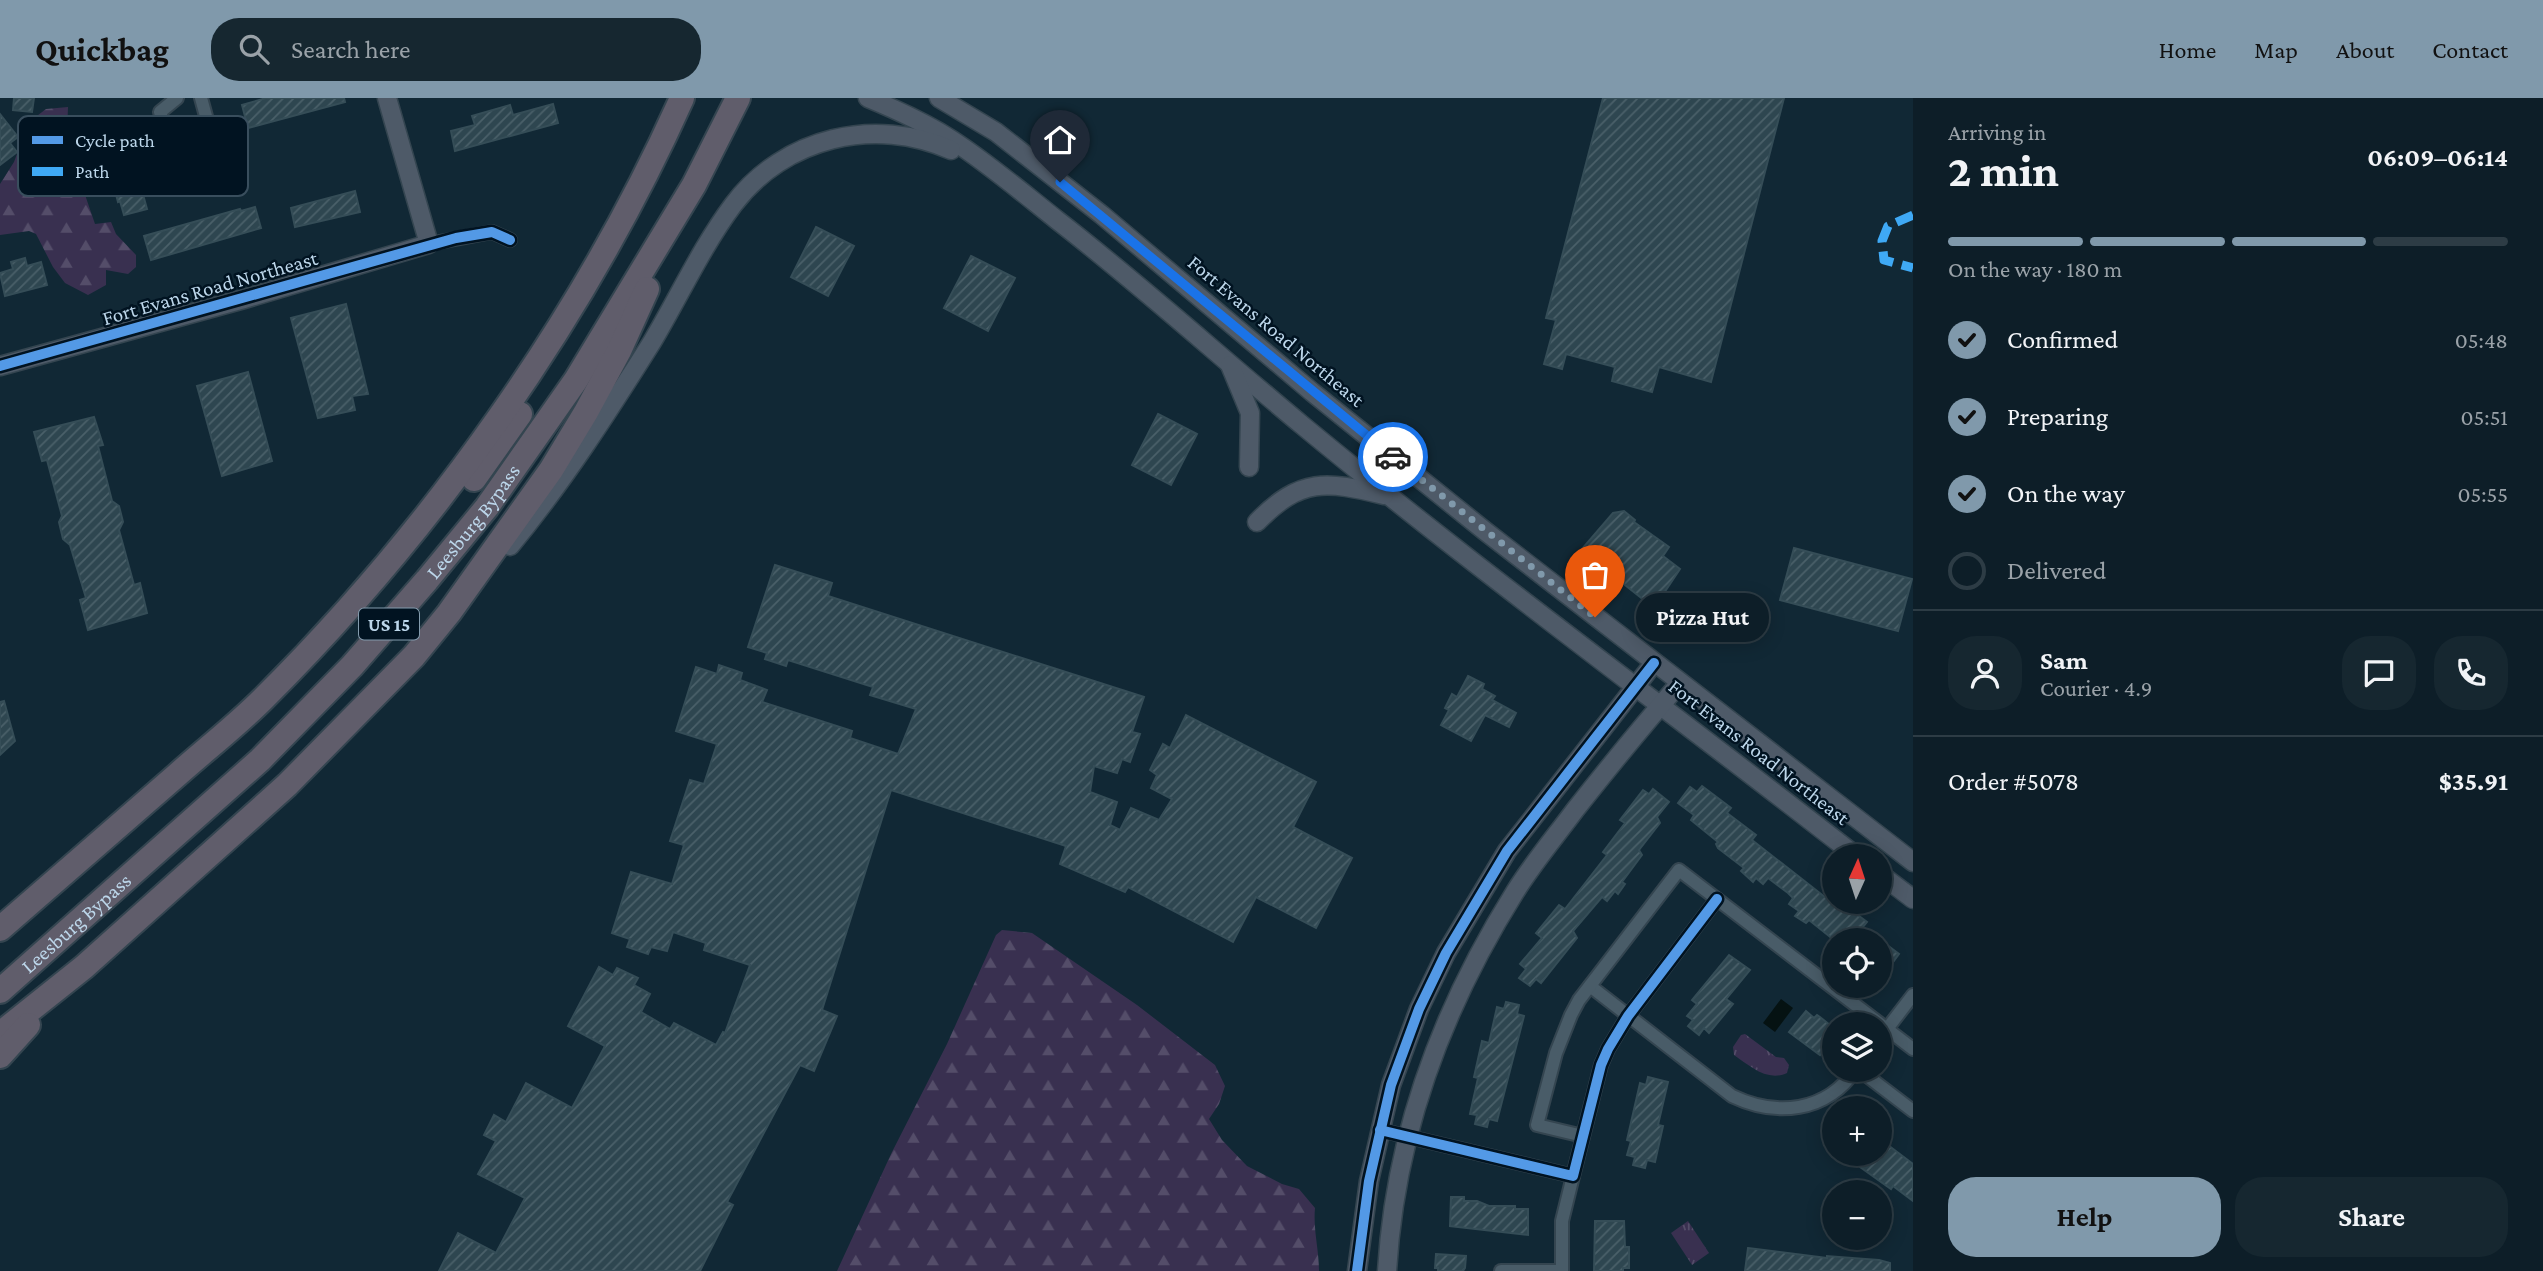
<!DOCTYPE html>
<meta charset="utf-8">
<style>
:root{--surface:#0d1e28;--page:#162730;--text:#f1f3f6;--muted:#9aa2a8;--line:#2d3c45;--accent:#8099ab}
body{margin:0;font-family:"Crimson Pro",serif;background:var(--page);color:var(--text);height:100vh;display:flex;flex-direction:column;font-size:26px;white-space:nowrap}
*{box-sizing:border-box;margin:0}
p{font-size:23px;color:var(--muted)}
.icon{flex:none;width:38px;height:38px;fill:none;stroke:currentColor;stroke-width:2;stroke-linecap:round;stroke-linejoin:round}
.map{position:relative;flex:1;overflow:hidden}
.panel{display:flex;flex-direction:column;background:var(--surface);width:630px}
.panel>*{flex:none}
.needle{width:46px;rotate:3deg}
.buttons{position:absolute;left:1822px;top:746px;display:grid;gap:14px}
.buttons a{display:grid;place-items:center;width:70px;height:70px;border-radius:50%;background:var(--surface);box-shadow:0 4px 18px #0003,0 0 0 2px var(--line);font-size:35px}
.pin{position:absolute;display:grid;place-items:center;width:60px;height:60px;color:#fff;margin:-72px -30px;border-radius:50% 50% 50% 0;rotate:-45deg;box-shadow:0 0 7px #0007}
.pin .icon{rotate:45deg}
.courier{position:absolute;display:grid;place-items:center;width:70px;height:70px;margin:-35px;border:5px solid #1a73e8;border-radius:50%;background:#fff;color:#222;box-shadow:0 2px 9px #0007}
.bubble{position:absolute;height:49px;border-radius:24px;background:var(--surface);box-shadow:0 4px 18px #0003,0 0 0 2px var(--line);font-size:23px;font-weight:700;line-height:49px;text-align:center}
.overview em{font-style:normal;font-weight:700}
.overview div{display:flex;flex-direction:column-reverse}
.overview{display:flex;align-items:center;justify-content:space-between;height:119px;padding:0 35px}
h1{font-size:46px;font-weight:700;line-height:52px}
.bar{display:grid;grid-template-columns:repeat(4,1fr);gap:10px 7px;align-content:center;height:84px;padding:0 35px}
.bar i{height:9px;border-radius:5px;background:var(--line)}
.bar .on{background:var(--accent)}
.bar p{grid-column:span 4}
.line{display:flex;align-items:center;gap:18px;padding:0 35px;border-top:2px solid var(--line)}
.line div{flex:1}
.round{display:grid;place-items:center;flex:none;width:74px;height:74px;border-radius:28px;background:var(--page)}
ol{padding:0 35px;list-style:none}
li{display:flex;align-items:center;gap:21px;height:77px}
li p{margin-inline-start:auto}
li .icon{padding:7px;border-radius:50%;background:var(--accent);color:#111;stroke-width:4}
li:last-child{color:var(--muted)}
li i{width:38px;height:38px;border:4px solid var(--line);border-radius:50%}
.action{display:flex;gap:14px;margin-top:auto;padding:14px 35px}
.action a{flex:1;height:80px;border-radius:28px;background:var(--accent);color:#111;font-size:28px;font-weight:700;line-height:80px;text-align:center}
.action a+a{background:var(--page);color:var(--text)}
header{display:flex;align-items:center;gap:42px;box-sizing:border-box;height:98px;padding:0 35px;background:var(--accent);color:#111}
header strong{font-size:33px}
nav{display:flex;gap:38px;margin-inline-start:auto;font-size:24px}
.search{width:490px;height:63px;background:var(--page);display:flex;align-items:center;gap:18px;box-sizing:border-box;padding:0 24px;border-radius:28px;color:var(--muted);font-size:26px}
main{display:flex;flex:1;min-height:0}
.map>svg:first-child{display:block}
</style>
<header>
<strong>Quickbag</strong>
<div class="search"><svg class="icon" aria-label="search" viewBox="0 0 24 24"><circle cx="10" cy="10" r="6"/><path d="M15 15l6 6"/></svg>Search here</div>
<nav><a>Home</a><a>Map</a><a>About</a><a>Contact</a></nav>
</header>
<main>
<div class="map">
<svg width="1913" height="1173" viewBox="0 0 1913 1173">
<defs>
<pattern id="forest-firs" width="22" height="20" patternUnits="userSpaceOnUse" patternTransform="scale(1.75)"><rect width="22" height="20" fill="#393050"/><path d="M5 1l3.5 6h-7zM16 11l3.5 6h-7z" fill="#544d69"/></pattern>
<pattern id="park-tufts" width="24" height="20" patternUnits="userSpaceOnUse" patternTransform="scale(1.75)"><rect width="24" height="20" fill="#393050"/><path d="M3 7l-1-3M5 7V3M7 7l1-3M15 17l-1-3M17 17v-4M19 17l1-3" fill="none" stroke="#544d69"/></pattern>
<pattern id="building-hatch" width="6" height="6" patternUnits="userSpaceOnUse" patternTransform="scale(1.75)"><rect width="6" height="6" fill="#2e4650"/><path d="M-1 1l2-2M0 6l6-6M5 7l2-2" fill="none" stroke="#4a6069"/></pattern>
</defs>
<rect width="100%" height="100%" fill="#112835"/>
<g fill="url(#forest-firs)">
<polygon points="68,9 65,83 82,88 95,126 111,124 116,136 136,157 136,169 128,176 106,172 106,187 88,197 65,185 53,169 36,136 29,133 0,137 0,86 14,64 29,24 46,11"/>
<path d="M1002,832l30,3 105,72 78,60 10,21 -6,18 -10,15 13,21 25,26 35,18 17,5 16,19c-2,22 4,41 4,63h-482l55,-119 55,-108 49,-109z"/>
</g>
<g fill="url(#park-tufts)">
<path d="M1745,936l31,23 8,1 5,7 -2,8c-20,9 -37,-7 -53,-18l-1,-8 8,-12z"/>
<polygon points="1688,1123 1709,1155 1692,1167 1671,1135"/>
</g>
<polygon fill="#051212" points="1781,901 1793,910 1775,934 1763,925"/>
<g fill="url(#building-hatch)" stroke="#354d57" stroke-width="2">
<polygon points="14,0 34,0 32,14 13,12"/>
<polygon points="266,0 344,0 345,4 248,30 242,7"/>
<polygon points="1603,0 1784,0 1711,284 1659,269 1652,294 1612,283 1615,269 1566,256 1562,271 1544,266 1556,222 1546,220"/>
<polygon points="553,6 558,25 455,53 451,33 475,27 472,18 510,7 513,17"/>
<polygon points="0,16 18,39 10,45 17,54 0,67"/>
<polygon points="121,28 125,42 128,42 147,111 124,117 120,103 118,104 100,34"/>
<polygon points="355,93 360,114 295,129 291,110"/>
<polygon points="255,109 261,130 151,162 144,138 240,111 241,113"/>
<polygon points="816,129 854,148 828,198 791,179"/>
<polygon points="971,158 1015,180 988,233 944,210"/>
<polygon points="25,160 27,168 41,164 47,187 5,198 0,175 13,171 11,164"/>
<polygon points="346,206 368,296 352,298 355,312 318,320 291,220"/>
<polygon points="248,274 272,363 222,378 197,288"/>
<polygon points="1158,316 1197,336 1171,387 1132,367"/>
<polygon points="94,319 103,347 98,348 112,403 119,408 123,424 119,432 134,487 140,485 147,515 88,532 80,502 86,500 70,447 63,441 59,424 62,418 47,362 42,363 34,334"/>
<polygon points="1624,413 1635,422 1634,424 1669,449 1663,458 1680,471 1654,510 1581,452 1613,415"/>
<polygon points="1794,450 1912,481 1898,533 1780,502"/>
<polygon points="775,467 832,485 828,498 1144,599 1132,634 1140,636 1130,664 1122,661 1117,675 1094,668 1090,694 1117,704 1110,727 1120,732 1131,710 1159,722 1172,701 1151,690 1157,677 1150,672 1163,646 1170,650 1186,617 1316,684 1293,729 1352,760 1316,830 1256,799 1233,844 1128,789 1125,794 1060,766 1066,748 891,692 822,912 837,918 814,973 800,967 727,1104 733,1107 700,1173 439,1173 458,1135 496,1155 525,1100 478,1076 496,1043 484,1037 494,1017 506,1024 526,985 572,1010 605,948 568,928 599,869 613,877 617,870 638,880 634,887 650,896 641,914 670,931 674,925 716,947 723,934 725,935 750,867 704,852 706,845 673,834 667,853 651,849 648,856 627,849 630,841 612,835 631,774 672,786 684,747 670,743 690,682 704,686 717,646 676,633 696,569 717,576 719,567 742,575 740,582 767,592 762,604 852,633 850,640 898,656 916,611 870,597 873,589 788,562 786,568 765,561 767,555 748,549"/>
<polygon points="1468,578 1484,586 1482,591 1495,598 1492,602 1516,615 1509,629 1485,617 1471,643 1441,627 1449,612 1445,610 1452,596 1457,599"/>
<polygon points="4,603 15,643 0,657 0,604"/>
<polygon points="1702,688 1731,710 1727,715 1756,737 1752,742 1830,803 1839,803 1867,824 1863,829 1899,856 1880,882 1880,842 1834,842 1809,822 1806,825 1795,818 1799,813 1789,806 1793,800 1788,795 1768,780 1763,786 1756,780 1753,784 1741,773 1744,770 1718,750 1716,746 1718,744 1691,722 1694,717 1678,705 1690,689 1697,694"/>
<polygon points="1653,691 1669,704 1657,719 1660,725 1639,752 1642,757 1622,784 1625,786 1618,796 1615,793 1607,803 1602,799 1573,833 1577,840 1541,885 1536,881 1530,888 1519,880 1526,871 1520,866 1542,840 1536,835 1559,807 1565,811 1607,757 1603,754 1625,725 1620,722 1643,692 1649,696"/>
<polygon points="1729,857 1750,872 1726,901 1733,906 1709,935 1704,930 1699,937 1688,928 1693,922 1687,918 1697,906 1692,902"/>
<polygon points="1506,904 1519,907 1517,916 1524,918 1497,1023 1489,1021 1487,1029 1475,1026 1477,1017 1470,1016 1478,980 1474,979 1482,943 1489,945 1497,909 1504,911"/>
<polygon points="1806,913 1814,920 1817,917 1820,919 1830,927 1828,929 1834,934 1834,939 1820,957 1789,934"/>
<polygon points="1648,979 1668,984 1658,1027 1663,1028 1655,1064 1647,1062 1645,1070 1633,1067 1635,1059 1627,1057 1631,1043 1627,1042 1640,985 1646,987"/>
<polygon points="1880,1041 1913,1066 1913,1103 1893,1088 1891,1091 1860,1069 1864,1063 1853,1055 1880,1055"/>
<polygon points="1451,1099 1464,1099 1464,1103 1477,1103 1489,1108 1515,1108 1515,1111 1528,1111 1528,1137 1450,1128"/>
<polygon points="1595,1123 1624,1123 1625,1149 1629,1149 1629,1170 1623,1170 1623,1173 1594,1173"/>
<polygon points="1748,1150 1827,1160 1827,1158 1879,1162 1890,1165 1890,1173 1745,1173"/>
<polygon points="1436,1156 1466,1158 1465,1170 1463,1173 1438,1173 1438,1170 1435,1170"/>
</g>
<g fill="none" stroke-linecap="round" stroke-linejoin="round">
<g stroke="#344550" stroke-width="16">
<g id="street">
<polyline points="177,0 160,14 182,84 221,73 201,0"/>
<polyline points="429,146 492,134 510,142"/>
<path d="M1590,888l142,110c44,21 94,17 124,-27"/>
<polyline points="1880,940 1913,897"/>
<polyline points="1858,971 1913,1013"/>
<polyline points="1380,1032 1573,1078 1601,967 1608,951 1628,918 1717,801"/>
<polyline points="1583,1038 1537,1027 1556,955 1571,917 1579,902 1679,772 1913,951"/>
<polyline points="1501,1173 1562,1173"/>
<polyline points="1562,1173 1562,1123 1573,1078"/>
</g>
</g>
<g stroke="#344550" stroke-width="21">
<g id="secondary">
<path d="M868,0c29,12 58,25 84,42 37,24 71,53 105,80 84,65 163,137 245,205 180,149 370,287 554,431"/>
<polyline points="939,0 996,34 1102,117 1312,294 1485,433 1913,764"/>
<polyline points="1230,267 1250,315 1249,369"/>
<polyline points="0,268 244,201 429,146 387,0"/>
<path d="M1257,424c44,-45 69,-41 127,-27"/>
<path d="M510,448c53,-64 98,-134 142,-204 27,-45 49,-94 81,-137 51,-68 142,-89 218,-55"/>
<polyline points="1880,776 1913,801"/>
<polyline points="1357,1173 1369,1083 1391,987 1419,911 1446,855 1507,753 1654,565"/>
<path d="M1387,1173c8,-137 56,-264 128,-379 18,-29 40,-55 60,-82 34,-43 69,-86 105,-127"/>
</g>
</g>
<g stroke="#344550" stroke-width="28">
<g id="highway">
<polyline points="474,381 520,316"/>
<path d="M0,831c59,-51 118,-103 177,-154 28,-25 59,-49 86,-76 170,-169 321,-382 419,-601"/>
<path id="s1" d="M0,893l260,-231 92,-94 75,-86 60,-73 89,-127 118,-195 44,-87"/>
<polyline points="0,936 84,869 287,687 414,558 449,515 551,372 586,314 619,253 647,191"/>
<polyline points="0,958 28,927"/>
</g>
</g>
<use href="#street" stroke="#495c68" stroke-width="12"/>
<use href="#secondary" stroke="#4e5a68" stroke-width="18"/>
<use href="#highway" stroke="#605d6b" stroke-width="24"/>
<polyline stroke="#3fa9f5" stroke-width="9" stroke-dasharray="18 9" stroke-linecap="butt" points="1913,117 1888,128 1882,143 1884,162 1913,170"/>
<g stroke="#011321" stroke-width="15">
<g id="cycleway">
<polyline points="0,268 456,140 492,134 510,142"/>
<polyline points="1380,1032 1573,1078 1601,967 1608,951 1628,918 1717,801"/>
<polyline points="1357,1173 1369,1083 1391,987 1419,911 1446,855 1507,753 1654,565"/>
</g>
</g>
<use href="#cycleway" stroke="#5399e6" stroke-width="10"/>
</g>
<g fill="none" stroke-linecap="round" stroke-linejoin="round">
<polyline stroke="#8099ab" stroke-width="7" stroke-dasharray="0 12.6" points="1393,359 1595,519"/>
<polyline stroke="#1a73e8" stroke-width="9" points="1060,84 1393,359"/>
</g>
<g text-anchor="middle" stroke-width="5" stroke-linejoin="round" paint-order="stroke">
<rect fill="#011321" stroke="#849cae" stroke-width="2" x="359" y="510.5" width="60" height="31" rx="5"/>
<g font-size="19" font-weight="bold" fill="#bcd6ea">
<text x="389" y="533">US 15</text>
</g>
<g font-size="21" fill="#bcd6ea" stroke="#011321">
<text transform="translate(210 190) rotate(-16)" y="7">Fort Evans Road Northeast</text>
<text transform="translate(1276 233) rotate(40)" y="7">Fort Evans Road Northeast</text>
<text dy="7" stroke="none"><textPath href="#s1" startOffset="668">Leesburg Bypass</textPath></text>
<text transform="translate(1759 654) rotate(38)" y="7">Fort Evans Road Northeast</text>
<text dy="7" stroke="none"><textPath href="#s1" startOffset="102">Leesburg Bypass</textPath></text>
</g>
</g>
<rect x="18" y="18" width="230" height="80" rx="10" fill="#011321" stroke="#394e5d" stroke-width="2"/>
<rect x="32" y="38" width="31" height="8" fill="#5399e6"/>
<rect x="32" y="69" width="31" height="9" fill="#3fa9f5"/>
<g font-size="19" fill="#bcd6ea">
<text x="75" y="49">Cycle path</text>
<text x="75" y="80">Path</text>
</g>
</svg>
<div class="buttons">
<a><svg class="needle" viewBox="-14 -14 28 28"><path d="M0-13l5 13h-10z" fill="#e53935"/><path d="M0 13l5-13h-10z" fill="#9aa2a8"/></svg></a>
<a><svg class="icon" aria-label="locate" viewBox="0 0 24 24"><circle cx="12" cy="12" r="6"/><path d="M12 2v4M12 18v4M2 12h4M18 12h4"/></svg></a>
<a><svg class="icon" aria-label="layers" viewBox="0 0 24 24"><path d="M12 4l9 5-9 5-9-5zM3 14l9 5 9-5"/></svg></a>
<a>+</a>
<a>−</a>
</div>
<div class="pin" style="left:1595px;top:519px;background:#ea580c"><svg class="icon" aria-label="bag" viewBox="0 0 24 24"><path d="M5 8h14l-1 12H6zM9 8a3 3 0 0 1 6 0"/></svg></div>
<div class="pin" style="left:1060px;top:84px;background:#1f2937"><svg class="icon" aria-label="home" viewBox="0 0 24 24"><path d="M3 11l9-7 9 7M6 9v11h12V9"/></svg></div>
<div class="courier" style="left:1393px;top:359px"><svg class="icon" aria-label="car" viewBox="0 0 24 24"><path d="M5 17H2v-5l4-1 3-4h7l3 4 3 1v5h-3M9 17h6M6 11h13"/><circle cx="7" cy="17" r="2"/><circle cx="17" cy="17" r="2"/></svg></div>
<div class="bubble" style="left:1636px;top:495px;width:133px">Pizza Hut</div>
</div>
<section class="panel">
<div class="overview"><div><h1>2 min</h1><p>Arriving in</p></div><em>06:09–06:14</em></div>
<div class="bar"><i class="on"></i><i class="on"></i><i class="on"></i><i></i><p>On the way · 180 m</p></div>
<ol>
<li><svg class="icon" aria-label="check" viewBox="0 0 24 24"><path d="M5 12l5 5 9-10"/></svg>Confirmed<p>05:48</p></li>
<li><svg class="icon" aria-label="check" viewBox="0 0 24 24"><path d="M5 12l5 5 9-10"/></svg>Preparing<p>05:51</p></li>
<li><svg class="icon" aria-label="check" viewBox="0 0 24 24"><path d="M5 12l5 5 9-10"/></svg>On the way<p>05:55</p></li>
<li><i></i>Delivered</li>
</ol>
<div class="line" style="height:126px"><a class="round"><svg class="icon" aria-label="person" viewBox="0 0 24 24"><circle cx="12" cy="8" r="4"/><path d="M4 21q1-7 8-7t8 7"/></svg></a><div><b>Sam</b><p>Courier · 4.9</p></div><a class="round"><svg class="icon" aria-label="chat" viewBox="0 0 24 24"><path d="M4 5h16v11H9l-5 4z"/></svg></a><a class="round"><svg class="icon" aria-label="phone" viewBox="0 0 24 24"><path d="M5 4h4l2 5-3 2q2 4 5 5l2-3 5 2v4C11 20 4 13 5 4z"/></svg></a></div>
<div class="line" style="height:91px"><div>Order #5078</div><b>$35.91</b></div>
<div class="action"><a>Help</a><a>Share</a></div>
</section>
</main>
